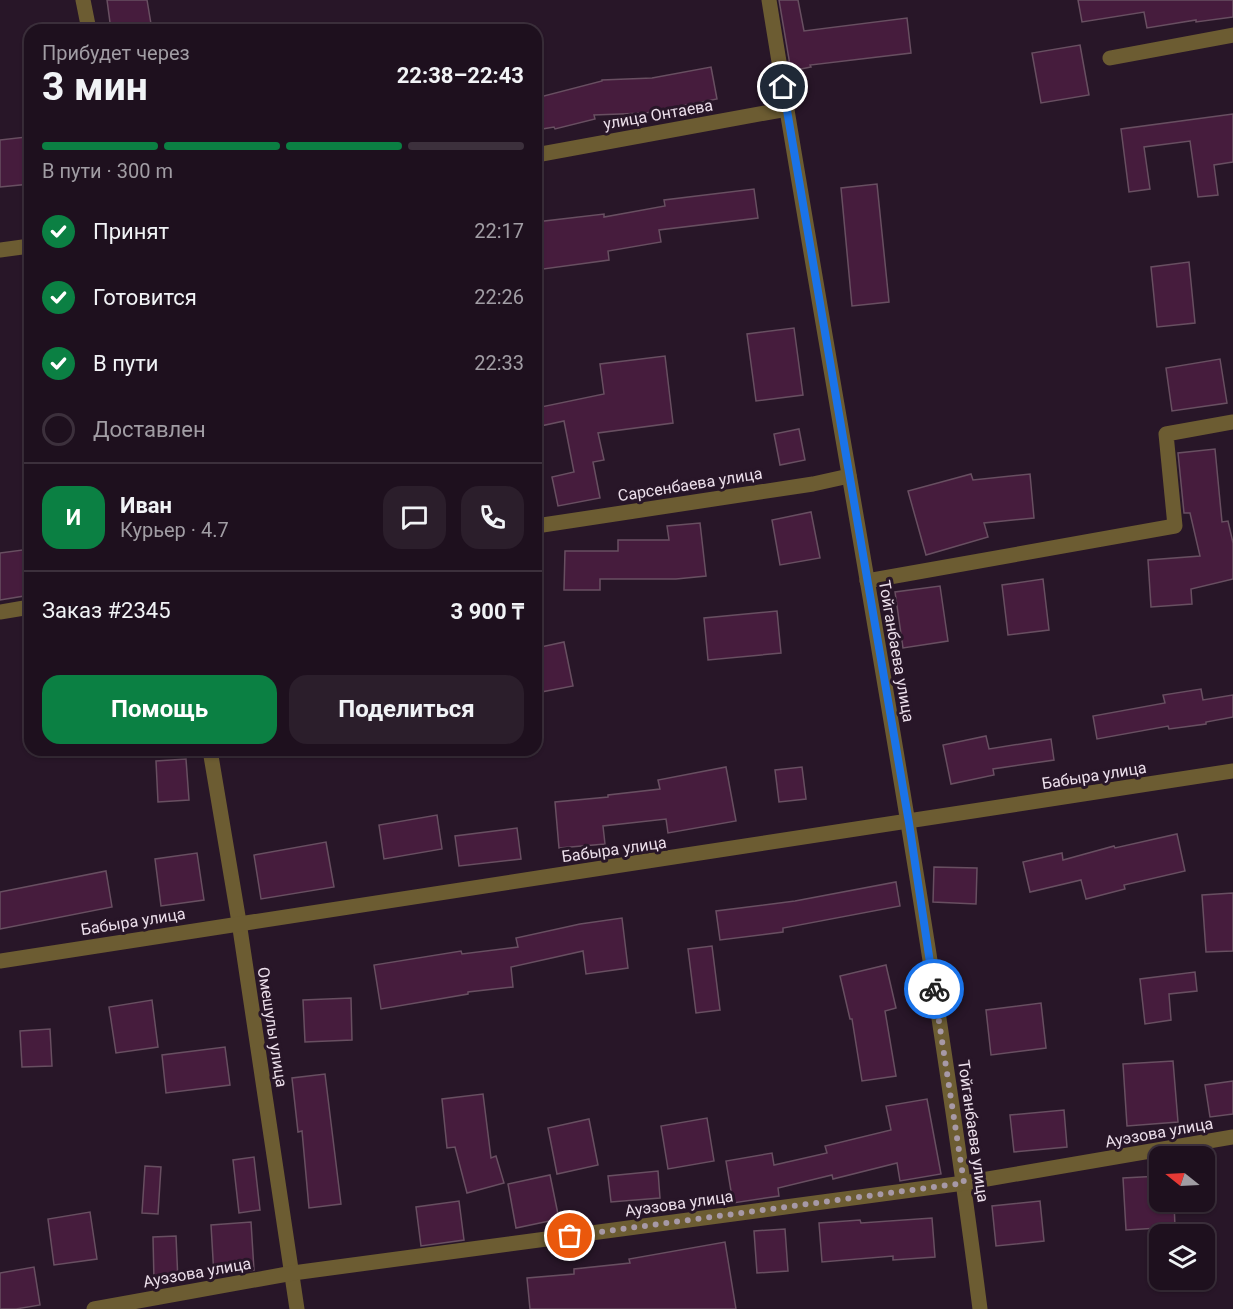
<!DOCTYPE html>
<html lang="ru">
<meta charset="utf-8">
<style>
:root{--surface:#1e101e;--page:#2b1e2b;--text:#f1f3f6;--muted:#a19da4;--line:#3c303c;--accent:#0b8043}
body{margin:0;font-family:Roboto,sans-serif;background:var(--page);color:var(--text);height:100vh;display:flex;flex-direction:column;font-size:22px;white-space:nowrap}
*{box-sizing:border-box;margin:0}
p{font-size:20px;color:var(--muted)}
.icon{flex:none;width:33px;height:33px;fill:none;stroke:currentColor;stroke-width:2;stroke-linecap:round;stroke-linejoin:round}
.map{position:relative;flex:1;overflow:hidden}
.sheet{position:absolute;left:24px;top:24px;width:518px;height:732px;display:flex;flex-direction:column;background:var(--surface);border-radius:18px;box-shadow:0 2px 4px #0004,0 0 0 2px var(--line)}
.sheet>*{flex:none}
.needle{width:39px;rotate:288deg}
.buttons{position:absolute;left:1149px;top:1146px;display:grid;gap:12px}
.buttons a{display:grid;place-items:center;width:66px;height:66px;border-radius:12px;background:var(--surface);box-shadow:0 2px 4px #0004,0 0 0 2px var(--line);font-size:30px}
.pin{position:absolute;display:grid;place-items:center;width:51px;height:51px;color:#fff;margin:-26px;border:3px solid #fff;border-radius:50%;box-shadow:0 2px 6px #0007}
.courier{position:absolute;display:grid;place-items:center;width:60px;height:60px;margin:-30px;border:4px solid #1a73e8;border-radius:50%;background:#fff;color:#222;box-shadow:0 2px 8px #0007}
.summary em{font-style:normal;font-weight:700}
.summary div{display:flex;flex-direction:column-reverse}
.summary{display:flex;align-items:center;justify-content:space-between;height:102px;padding:0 18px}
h1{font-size:39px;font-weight:700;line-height:45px}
.bar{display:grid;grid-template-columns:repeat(4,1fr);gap:9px 6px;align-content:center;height:72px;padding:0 18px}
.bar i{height:8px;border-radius:4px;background:var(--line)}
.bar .current{background:var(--accent)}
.bar p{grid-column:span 4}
.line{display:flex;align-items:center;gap:15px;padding:0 18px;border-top:2px solid var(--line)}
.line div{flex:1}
.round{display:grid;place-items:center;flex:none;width:63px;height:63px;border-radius:18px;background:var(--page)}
ol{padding:0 18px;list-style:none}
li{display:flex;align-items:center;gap:18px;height:66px}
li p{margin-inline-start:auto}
li .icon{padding:6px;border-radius:50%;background:var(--accent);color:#fff;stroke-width:4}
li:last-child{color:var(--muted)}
li i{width:33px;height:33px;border:3px solid var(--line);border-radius:50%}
.cta{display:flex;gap:12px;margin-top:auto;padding:12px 18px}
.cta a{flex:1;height:69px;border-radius:18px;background:var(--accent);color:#fff;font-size:24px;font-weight:700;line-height:69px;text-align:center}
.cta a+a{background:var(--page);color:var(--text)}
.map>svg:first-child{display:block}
</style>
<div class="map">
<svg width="1233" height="1309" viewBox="0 0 1233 1309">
<rect width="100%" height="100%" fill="#281628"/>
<g fill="#461c3d" stroke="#684f61" stroke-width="1.5">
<polygon points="107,0 147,0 152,30 111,30"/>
<polygon points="779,0 798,0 804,31 907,18 911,53 810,65 811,67 791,71"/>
<polygon points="1078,0 1233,0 1233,17 1196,22 1196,20 1147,28 1144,12 1082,22"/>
<polygon points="1080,45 1089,95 1041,103 1032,53"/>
<polygon points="711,67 717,99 646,113 594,115 595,119 555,129 554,127 536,130 536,98 602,81 602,80 652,78"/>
<polygon points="1233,114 1233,162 1214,165 1218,195 1198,197 1190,141 1144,147 1150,189 1129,192 1121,129"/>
<polygon points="26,137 30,184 0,187 0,140"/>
<polygon points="877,184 889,302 852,306 841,188"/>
<polygon points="754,189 758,218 659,230 661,242 608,251 609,260 536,270 536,222 604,214 604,217 665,206 664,200"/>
<polygon points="1189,262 1195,323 1157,327 1151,267"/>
<polygon points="794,328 803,395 756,401 747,334"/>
<polygon points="665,356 673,423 598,433 604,460 593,462 600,498 558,506 552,477 574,472 564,421 536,427 536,408 604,394 600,364"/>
<polygon points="1220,359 1227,403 1172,411 1166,368"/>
<polygon points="799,429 805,460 780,465 774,434"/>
<polygon points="1215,449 1222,522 1228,521 1233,543 1233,579 1191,589 1192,604 1151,607 1148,560 1200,556 1190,513 1184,513 1178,453"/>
<polygon points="971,474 973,480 1030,474 1034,518 984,523 988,537 926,555 908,491"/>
<polygon points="811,512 820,558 780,565 772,520"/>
<polygon points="700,523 706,576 676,579 600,579 600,590 564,590 565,551 618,551 618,540 669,540 667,526"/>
<polygon points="30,549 30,595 0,600 0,553"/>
<polygon points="1043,579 1049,630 1008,635 1002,585"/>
<polygon points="940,586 948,641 903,648 895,592"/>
<polygon points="777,611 781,653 708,660 704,618"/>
<polygon points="564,642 573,686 536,693 536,648"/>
<polygon points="1201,689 1203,700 1233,695 1233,717 1206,722 1206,724 1169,729 1168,726 1097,739 1093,716 1165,703 1163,695"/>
<polygon points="986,736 989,749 1051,739 1054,760 993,769 994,775 951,784 943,745"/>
<polygon points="186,759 189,800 158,802 156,761"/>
<polygon points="726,767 736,821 668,833 666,819 603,826 605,844 559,848 555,802 608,797 608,795 660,789 658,780"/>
<polygon points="802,767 806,799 779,802 775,770"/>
<polygon points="437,815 442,849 384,859 379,825"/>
<polygon points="517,828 521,859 459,866 455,836"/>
<polygon points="1177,834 1185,871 1124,885 1125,889 1086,899 1081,880 1030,892 1023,862 1062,853 1063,860 1114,846 1115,848"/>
<polygon points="326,842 334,887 261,899 254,855"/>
<polygon points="197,853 204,900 161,906 155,859"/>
<polygon points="934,867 977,868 976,904 933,902"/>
<polygon points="106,871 112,907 0,929 0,892"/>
<polygon points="896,882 900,906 783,928 783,932 720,940 716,911 795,901"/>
<polygon points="1233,893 1233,951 1206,952 1202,895"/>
<polygon points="622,918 628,968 586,974 583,951 511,967 513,987 468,992 468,994 381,1009 374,965 461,951 462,954 518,947 516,938 580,924"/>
<polygon points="712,946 720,1010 696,1013 688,949"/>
<polygon points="886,965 896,1008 885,1011 896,1076 862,1081 852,1019 850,1019 840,976"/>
<polygon points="1195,972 1197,991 1169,994 1171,1020 1145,1024 1140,979"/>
<polygon points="351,998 352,1040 305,1042 303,1000"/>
<polygon points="152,1000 158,1047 116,1053 109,1007"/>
<polygon points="1041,1003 1046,1048 991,1055 986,1010"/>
<polygon points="50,1029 52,1066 22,1067 20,1031"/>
<polygon points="225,1047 230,1085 166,1093 162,1055"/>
<polygon points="1173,1061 1178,1122 1127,1126 1123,1064"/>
<polygon points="325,1074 341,1204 309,1208 302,1131 298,1132 292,1078"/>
<polygon points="1233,1081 1233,1114 1210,1117 1205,1085"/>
<polygon points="483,1094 491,1158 496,1156 504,1183 467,1193 455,1147 447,1148 442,1099"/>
<polygon points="927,1099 941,1174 900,1181 897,1163 833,1179 832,1175 778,1188 779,1196 733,1203 726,1161 772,1153 774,1165 827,1153 825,1146 891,1130 886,1106"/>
<polygon points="1064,1110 1067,1147 1014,1152 1010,1115"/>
<polygon points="707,1118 714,1161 668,1169 661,1126"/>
<polygon points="589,1119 598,1165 557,1174 548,1128"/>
<polygon points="254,1157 260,1210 239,1213 233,1160"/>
<polygon points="145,1166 161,1167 158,1214 142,1213"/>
<polygon points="658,1171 660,1198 611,1202 608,1176"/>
<polygon points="550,1175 559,1219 516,1228 508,1184"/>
<polygon points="1160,1176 1160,1202 1174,1202 1175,1227 1126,1230 1123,1178"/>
<polygon points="459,1201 464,1240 421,1246 416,1207"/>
<polygon points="1040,1201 1044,1241 996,1246 992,1206"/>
<polygon points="90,1212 97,1259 54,1265 48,1219"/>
<polygon points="932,1218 935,1257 893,1260 893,1256 822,1262 819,1223 860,1220 861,1223"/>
<polygon points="251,1222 254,1270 214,1276 211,1225"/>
<polygon points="785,1229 788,1271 757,1273 754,1231"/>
<polygon points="176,1236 178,1281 154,1282 153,1237"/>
<polygon points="725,1242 736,1309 530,1309 527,1278 574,1274 574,1269 630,1263 629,1259"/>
<polygon points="34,1267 40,1305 16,1309 0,1309 0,1273"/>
</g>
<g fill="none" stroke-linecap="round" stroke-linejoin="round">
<g stroke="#6c5c32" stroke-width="15">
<polyline points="83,0 89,30"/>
<path d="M769,0c70,436 155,871 211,1309"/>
<polyline points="1110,58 1233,35"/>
<polyline points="536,155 787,109"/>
<polyline points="0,250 30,246"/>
<polyline points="536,526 813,484 849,476"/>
<polyline points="867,581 1175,526 1166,434 1233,422"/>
<polyline points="0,612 30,607"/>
<polyline points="210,750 239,922 297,1309"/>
<path d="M0,961c411,-67 822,-124 1233,-190"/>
<polyline points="94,1309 293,1273 964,1183 1233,1137"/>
</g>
</g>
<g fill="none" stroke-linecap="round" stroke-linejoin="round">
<polyline stroke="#a799a7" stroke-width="6" stroke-dasharray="0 10.8" points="570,1236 964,1183 934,989"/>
<polyline stroke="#1a73e8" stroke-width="8" points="783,87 909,823 934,989"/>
</g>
<g text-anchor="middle" stroke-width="6" stroke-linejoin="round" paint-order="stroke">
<g font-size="16" fill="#ecdfeb" stroke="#281628">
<text transform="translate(658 114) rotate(-10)" y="6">улица Онтаева</text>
<text transform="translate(690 484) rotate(-9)" y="6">Сарсенбаева улица</text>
<text transform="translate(897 651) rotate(80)" y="6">Тойганбаева улица</text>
<text transform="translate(1094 775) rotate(-9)" y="6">Бабыра улица</text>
<text transform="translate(614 849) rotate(-8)" y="6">Бабыра улица</text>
<text transform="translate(133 921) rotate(-9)" y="6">Бабыра улица</text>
<text transform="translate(273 1027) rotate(81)" y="6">Омешулы улица</text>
<text transform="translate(974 1131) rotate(82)" y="6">Тойганбаева улица</text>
<text transform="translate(1159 1132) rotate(-10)" y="6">Ауэзова улица</text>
<text transform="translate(679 1203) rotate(-8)" y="6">Ауэзова улица</text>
<text transform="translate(197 1272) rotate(-10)" y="6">Ауэзова улица</text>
</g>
</g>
</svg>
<div class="buttons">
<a><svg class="needle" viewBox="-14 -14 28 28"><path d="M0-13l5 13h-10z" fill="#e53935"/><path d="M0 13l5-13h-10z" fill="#a19da4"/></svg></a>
<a><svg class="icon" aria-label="layers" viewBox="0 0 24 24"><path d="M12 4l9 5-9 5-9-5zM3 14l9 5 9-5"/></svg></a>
</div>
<div class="pin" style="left:570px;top:1236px;background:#ea580c"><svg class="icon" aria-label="bag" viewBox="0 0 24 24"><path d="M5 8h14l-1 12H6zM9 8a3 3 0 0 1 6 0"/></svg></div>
<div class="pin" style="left:783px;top:87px;background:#1f2937"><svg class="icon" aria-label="home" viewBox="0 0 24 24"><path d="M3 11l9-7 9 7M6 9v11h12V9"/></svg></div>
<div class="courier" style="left:934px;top:989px"><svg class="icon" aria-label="bike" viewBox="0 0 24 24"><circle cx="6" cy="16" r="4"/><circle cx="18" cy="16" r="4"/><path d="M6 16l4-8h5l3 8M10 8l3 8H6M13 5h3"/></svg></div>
<section class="sheet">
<div class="summary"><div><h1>3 мин</h1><p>Прибудет через</p></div><em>22:38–22:43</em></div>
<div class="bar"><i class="current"></i><i class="current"></i><i class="current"></i><i></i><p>В пути · 300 m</p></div>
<ol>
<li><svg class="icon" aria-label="check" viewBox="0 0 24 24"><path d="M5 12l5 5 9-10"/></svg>Принят<p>22:17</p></li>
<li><svg class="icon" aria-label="check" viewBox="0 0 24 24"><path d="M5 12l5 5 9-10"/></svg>Готовится<p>22:26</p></li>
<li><svg class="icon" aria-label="check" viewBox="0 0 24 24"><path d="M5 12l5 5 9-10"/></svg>В пути<p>22:33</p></li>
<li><i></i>Доставлен</li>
</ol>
<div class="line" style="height:108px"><b class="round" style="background:var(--accent);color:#fff">И</b><div><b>Иван</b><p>Курьер · 4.7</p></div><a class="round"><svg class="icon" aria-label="chat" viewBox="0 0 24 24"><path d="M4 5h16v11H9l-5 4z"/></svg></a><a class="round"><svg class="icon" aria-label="phone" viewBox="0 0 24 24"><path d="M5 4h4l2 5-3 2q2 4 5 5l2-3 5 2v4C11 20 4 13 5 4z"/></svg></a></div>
<div class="line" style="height:78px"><div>Заказ #2345</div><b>3 900 ₸</b></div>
<div class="cta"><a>Помощь</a><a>Поделиться</a></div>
</section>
</div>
